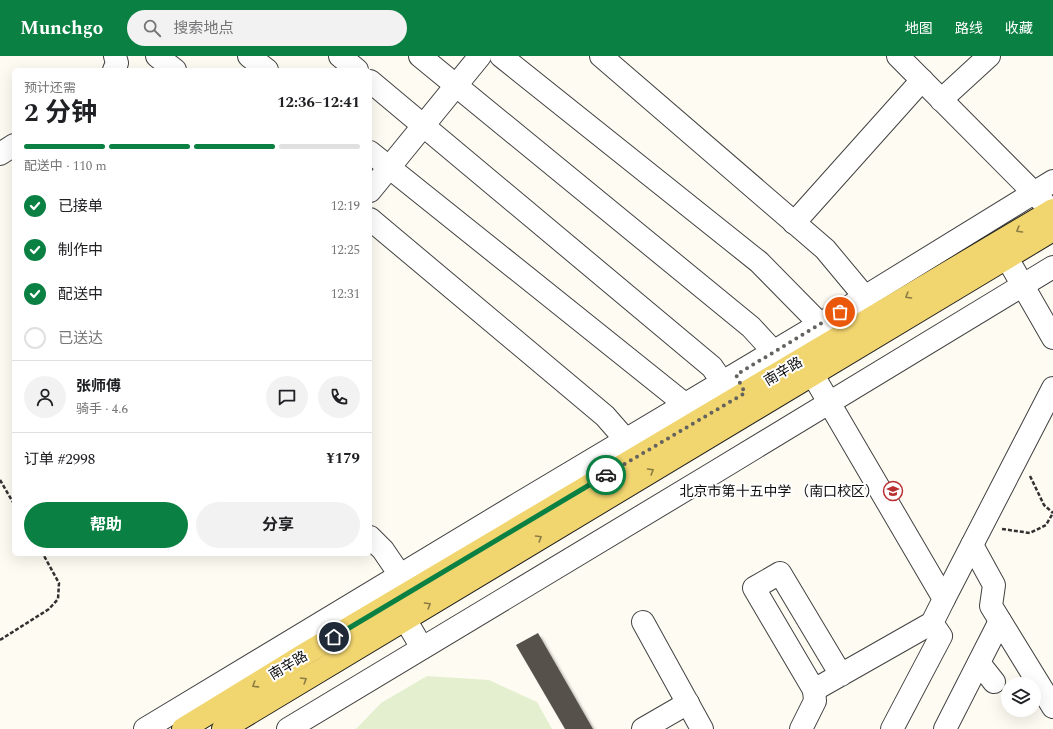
<!DOCTYPE html>
<html lang="zh">
<meta charset="utf-8">
<style>
:root{--surface:#fff;--page:#f2f2f2;--text:#202124;--muted:#757577;--line:#e0e0e0;--accent:#0b8043}
body{margin:0;font-family:Spectral,"Noto Sans SC",serif;background:var(--page);color:var(--text);height:100vh;display:flex;flex-direction:column;font-size:15px;white-space:nowrap}
*{box-sizing:border-box;margin:0}
p{font-size:13px;color:var(--muted)}
.icon{flex:none;width:22px;height:22px;fill:none;stroke:currentColor;stroke-width:2;stroke-linecap:round;stroke-linejoin:round}
.map{position:relative;flex:1;overflow:hidden}
.panel{position:absolute;left:12px;top:12px;width:360px;height:488px;display:flex;flex-direction:column;background:var(--surface);border-radius:6px;box-shadow:0 4px 16px #0002}
.panel>*{flex:none}
.controls{position:absolute;left:1001px;top:621px;display:grid;gap:8px}
.controls a{display:grid;place-items:center;width:40px;height:40px;border-radius:50%;background:var(--surface);box-shadow:0 4px 16px #0002;font-size:20px}
.pin{position:absolute;display:grid;place-items:center;width:34px;height:34px;color:#fff;margin:-17px;border:2px solid #fff;border-radius:50%;box-shadow:0 1px 4px #0007}
.courier{position:absolute;display:grid;place-items:center;width:40px;height:40px;margin:-20px;border:3px solid #0b8043;border-radius:50%;background:#fff;color:#222;box-shadow:0 1px 5px #0007}
.head em{font-style:normal;font-weight:700}
.head div{display:flex;flex-direction:column-reverse}
.head{display:flex;align-items:center;justify-content:space-between;height:68px;padding:0 12px}
h1{font-size:26px;font-weight:700;line-height:30px}
.bar{display:grid;grid-template-columns:repeat(4,1fr);gap:6px 4px;align-content:center;height:48px;padding:0 12px}
.bar i{height:5px;border-radius:3px;background:var(--line)}
.bar .current{background:var(--accent)}
.bar p{grid-column:span 4}
.line{display:flex;align-items:center;gap:10px;padding:0 12px;border-top:1px solid var(--line)}
.line div{flex:1}
.round{display:grid;place-items:center;flex:none;width:42px;height:42px;border-radius:21px;background:var(--page)}
ol{padding:0 12px;list-style:none}
li{display:flex;align-items:center;gap:12px;height:44px}
li p{margin-inline-start:auto}
li .icon{padding:4px;border-radius:50%;background:var(--accent);color:#fff;stroke-width:4}
li:last-child{color:var(--muted)}
li i{width:22px;height:22px;border:2px solid var(--line);border-radius:50%}
.primary-button{display:flex;gap:8px;margin-top:auto;padding:8px 12px}
.primary-button a{flex:1;height:46px;border-radius:24px;background:var(--accent);color:#fff;font-size:16px;font-weight:700;line-height:46px;text-align:center}
.primary-button a+a{background:var(--page);color:var(--text)}
header{display:flex;align-items:center;gap:24px;box-sizing:border-box;height:56px;padding:0 20px;background:var(--accent);color:#fff}
header strong{font-size:19px}
nav{display:flex;gap:22px;margin-inline-start:auto;font-size:14px}
.search{width:280px;height:36px;background:var(--page);display:flex;align-items:center;gap:10px;box-sizing:border-box;padding:0 14px;border-radius:22px;color:var(--muted);font-size:15px}
.map>svg:first-child{display:block}
</style>
<header>
<strong>Munchgo</strong>
<div class="search"><svg class="icon" aria-label="search" viewBox="0 0 24 24"><circle cx="10" cy="10" r="6"/><path d="M15 15l6 6"/></svg>搜索地点</div>
<nav><a>地图</a><a>路线</a><a>收藏</a></nav>
</header>
<div class="map">
<svg width="1053" height="673" viewBox="0 0 1053 673">
<defs>
<filter id="shadow"><feDropShadow dx="3.5" dy="3.5" stdDeviation="1" flood-color="#0004"/></filter>
</defs>
<rect width="100%" height="100%" fill="#fefcf2"/>
<polygon fill="#e3efce" points="427,620 489,624 537,646 552,673 356,673 381,647"/>
<polygon fill="#57514c" filter="url(#shadow)" points="538,577 593,673 565,673 516,589"/>
<g fill="none" stroke-linecap="round" stroke-linejoin="round">
<g stroke="#424242" stroke-width="24">
<g id="minor">
<polyline points="157,0 175,14"/>
<polyline points="249,0 267,14"/>
<polyline points="340,0 357,14"/>
<polyline points="420,0 751,271 774,296"/>
<polyline points="501,0 759,206 820,268"/>
<polyline points="601,0 825,193 865,241"/>
<polyline points="898,0 1044,147"/>
<polyline points="114,14 117,7 115,0"/>
<polyline points="370,25 712,311 723,327"/>
<polyline points="941,44 989,0"/>
<polyline points="370,96 686,349"/>
<polyline points="0,98 14,89"/>
<polyline points="370,135 480,0"/>
<polyline points="370,163 605,360 626,384"/>
<polyline points="794,167 922,24"/>
<polyline points="1007,202 1053,282"/>
<polyline points="803,302 944,543 932,567 814,634 754,532 780,517 841,619"/>
<polyline points="370,481 383,494 400,519"/>
<polyline points="972,489 994,529 991,550 1053,651"/>
<polyline points="944,543 1053,332"/>
<polyline points="405,563 422,592"/>
<polyline points="643,566 702,673"/>
<polyline points="979,607 994,626"/>
<polyline points="145,673 518,448 850,250 1053,125"/>
<polyline points="288,673 715,416 1053,211"/>
<polyline points="643,673 688,647"/>
<polyline points="801,673 815,645 814,634"/>
<polyline points="892,673 941,580 932,567"/>
<polyline points="945,673 1000,565"/>
</g>
</g>
<g stroke="#202020" stroke-width="24">
<g id="major">
<polyline points="183,673 307,597 1053,154"/>
<polyline points="223,673 1053,174"/>
</g>
</g>
<g stroke="#313131" stroke-width="2.5" stroke-dasharray="4 2" stroke-linecap="butt">
<polyline points="1030,420 1044,449 1053,457"/>
<polyline points="0,424 14,448"/>
<polyline points="1002,473 1030,477 1046,469 1053,457"/>
<polyline points="0,584 49,553 58,543 59,527 43,498"/>
</g>
<use href="#minor" stroke="#fff" stroke-width="22"/>
<use href="#major" stroke="#f1d56f" stroke-width="22"/>
</g>
<defs><path id="oneway-chevron" d="M-2-3.5L2.5 0L-2 3.5" fill="none" stroke-width="1.6" stroke-linecap="round" stroke-linejoin="round"/></defs>
<g stroke="#8b7c44">
<use href="#oneway-chevron" transform="translate(1019 174) rotate(149)"/>
<use href="#oneway-chevron" transform="translate(908 240) rotate(149)"/>
<use href="#oneway-chevron" transform="translate(651 415) rotate(-31)"/>
<use href="#oneway-chevron" transform="translate(539 482) rotate(-31)"/>
<use href="#oneway-chevron" transform="translate(428 549) rotate(-31)"/>
<use href="#oneway-chevron" transform="translate(304 624) rotate(-31)"/>
<use href="#oneway-chevron" transform="translate(255 629) rotate(148)"/>
</g>
<g fill="none" stroke-linecap="round" stroke-linejoin="round">
<polyline stroke="#63625e" stroke-width="4" stroke-dasharray="0 7.2" points="606,419 745,337 736,319 840,256"/>
<polyline stroke="#0b8043" stroke-width="5" points="334,581 606,419"/>
</g>
<defs>
<g id="school-ring" transform="scale(1)"><circle r="9.5" fill="#fff" stroke="#b92e31" stroke-width="1.5"/><path d="M0-5L7-2L0 1L-7-2ZM-4 1L0 2.5L4 1V4Q0 6-4 4Z" fill="#b92e31"/></g>
</defs>
<g fill-rule="evenodd">
<use href="#school-ring" x="893" y="435"/>
</g>
<g text-anchor="middle" stroke-width="4" stroke-linejoin="round" paint-order="stroke">
<g font-size="14" fill="#0f0f0f" stroke="#fff">
<text transform="translate(783 315) rotate(-31)" y="5">南辛路</text>
<text transform="translate(288 609) rotate(-31)" y="5">南辛路</text>
</g>
<g font-size="14" fill="#0f0f0f" stroke="#fff" text-anchor="end">
<text x="879" y="440">北京市第十五中学 （南口校区）</text>
</g>
</g>
</svg>
<div class="controls">
<a><svg class="icon" aria-label="layers" viewBox="0 0 24 24"><path d="M12 4l9 5-9 5-9-5zM3 14l9 5 9-5"/></svg></a>
</div>
<div class="pin" style="left:840px;top:256px;background:#ea580c"><svg class="icon" aria-label="bag" viewBox="0 0 24 24"><path d="M5 8h14l-1 12H6zM9 8a3 3 0 0 1 6 0"/></svg></div>
<div class="pin" style="left:334px;top:581px;background:#1f2937"><svg class="icon" aria-label="home" viewBox="0 0 24 24"><path d="M3 11l9-7 9 7M6 9v11h12V9"/></svg></div>
<div class="courier" style="left:606px;top:419px"><svg class="icon" aria-label="car" viewBox="0 0 24 24"><path d="M5 17H2v-5l4-1 3-4h7l3 4 3 1v5h-3M9 17h6M6 11h13"/><circle cx="7" cy="17" r="2"/><circle cx="17" cy="17" r="2"/></svg></div>
<section class="panel">
<div class="head"><div><h1>2 分钟</h1><p>预计还需</p></div><em>12:36–12:41</em></div>
<div class="bar"><i class="current"></i><i class="current"></i><i class="current"></i><i></i><p>配送中 · 110 m</p></div>
<ol>
<li><svg class="icon" aria-label="check" viewBox="0 0 24 24"><path d="M5 12l5 5 9-10"/></svg>已接单<p>12:19</p></li>
<li><svg class="icon" aria-label="check" viewBox="0 0 24 24"><path d="M5 12l5 5 9-10"/></svg>制作中<p>12:25</p></li>
<li><svg class="icon" aria-label="check" viewBox="0 0 24 24"><path d="M5 12l5 5 9-10"/></svg>配送中<p>12:31</p></li>
<li><i></i>已送达</li>
</ol>
<div class="line" style="height:72px"><a class="round"><svg class="icon" aria-label="person" viewBox="0 0 24 24"><circle cx="12" cy="8" r="4"/><path d="M4 21q1-7 8-7t8 7"/></svg></a><div><b>张师傅</b><p>骑手 · 4.6</p></div><a class="round"><svg class="icon" aria-label="chat" viewBox="0 0 24 24"><path d="M4 5h16v11H9l-5 4z"/></svg></a><a class="round"><svg class="icon" aria-label="phone" viewBox="0 0 24 24"><path d="M5 4h4l2 5-3 2q2 4 5 5l2-3 5 2v4C11 20 4 13 5 4z"/></svg></a></div>
<div class="line" style="height:52px"><div>订单 #2998</div><b>¥179</b></div>
<div class="primary-button"><a>帮助</a><a>分享</a></div>
</section>
</div>
